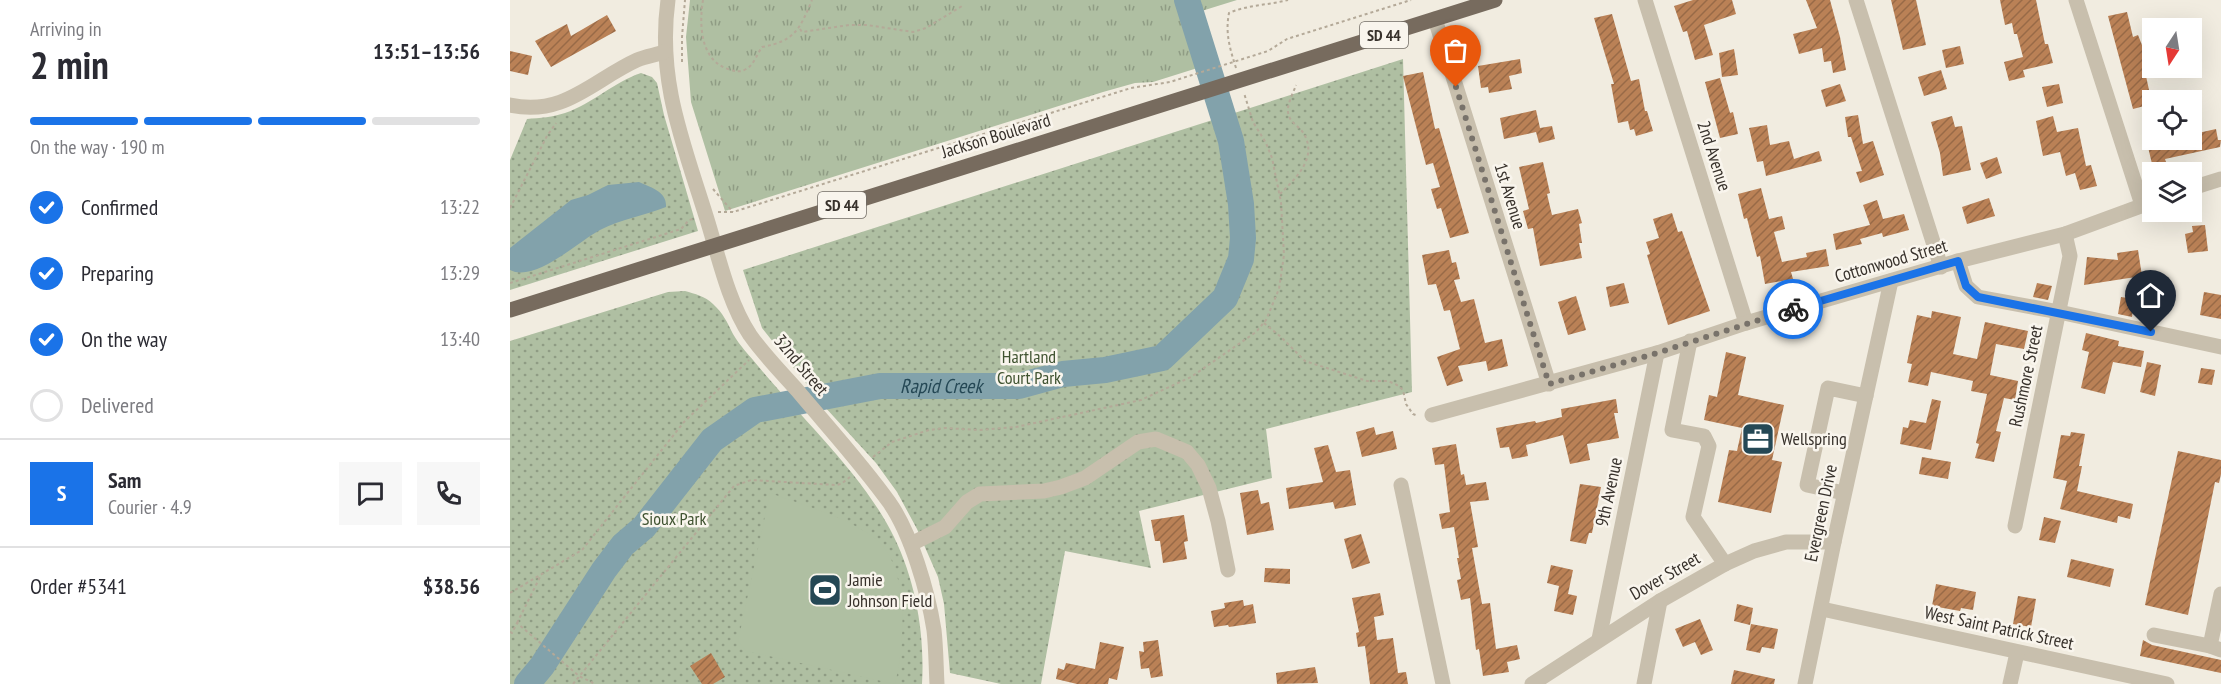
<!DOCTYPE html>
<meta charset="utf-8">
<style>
:root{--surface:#fff;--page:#f7f7f7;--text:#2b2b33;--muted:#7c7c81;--line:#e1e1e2;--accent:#1a73e8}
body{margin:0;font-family:"PT Sans Narrow",sans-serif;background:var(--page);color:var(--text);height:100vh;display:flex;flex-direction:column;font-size:22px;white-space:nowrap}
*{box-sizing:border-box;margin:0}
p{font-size:20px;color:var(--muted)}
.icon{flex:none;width:33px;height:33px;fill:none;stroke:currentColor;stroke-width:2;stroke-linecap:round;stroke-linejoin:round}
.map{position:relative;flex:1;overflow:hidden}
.sheet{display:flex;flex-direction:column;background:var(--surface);width:510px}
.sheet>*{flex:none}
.needle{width:39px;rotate:192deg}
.tools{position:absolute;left:1632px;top:18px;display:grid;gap:12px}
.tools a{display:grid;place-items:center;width:60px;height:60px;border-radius:0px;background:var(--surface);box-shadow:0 6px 24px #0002;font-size:30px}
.pin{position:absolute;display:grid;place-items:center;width:51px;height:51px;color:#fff;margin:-62px -26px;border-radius:50% 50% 50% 0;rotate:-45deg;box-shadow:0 0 6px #0007}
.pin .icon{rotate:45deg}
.courier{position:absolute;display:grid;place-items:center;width:60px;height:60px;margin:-30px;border:4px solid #1a73e8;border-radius:50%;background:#fff;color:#222;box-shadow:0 2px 8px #0007}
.headline em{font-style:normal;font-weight:600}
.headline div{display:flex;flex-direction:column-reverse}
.headline{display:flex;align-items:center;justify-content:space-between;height:102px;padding:0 30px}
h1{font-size:39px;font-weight:600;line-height:45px}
.bar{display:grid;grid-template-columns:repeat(4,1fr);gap:9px 6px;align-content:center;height:72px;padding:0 30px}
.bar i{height:8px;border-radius:4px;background:var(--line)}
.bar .current{background:var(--accent)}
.bar p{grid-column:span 4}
.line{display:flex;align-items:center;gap:15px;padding:0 30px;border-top:2px solid var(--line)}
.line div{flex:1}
.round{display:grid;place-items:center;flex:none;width:63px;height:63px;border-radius:0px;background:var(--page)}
ol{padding:0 30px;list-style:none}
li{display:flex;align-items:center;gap:18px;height:66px}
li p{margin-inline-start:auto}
li .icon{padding:6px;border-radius:50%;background:var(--accent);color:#fff;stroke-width:4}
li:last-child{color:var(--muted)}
li i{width:33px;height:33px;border:3px solid var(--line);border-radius:50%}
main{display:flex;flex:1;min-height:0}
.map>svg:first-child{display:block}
</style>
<main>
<section class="sheet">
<div class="headline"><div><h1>2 min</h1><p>Arriving in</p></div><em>13:51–13:56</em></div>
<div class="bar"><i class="current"></i><i class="current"></i><i class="current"></i><i></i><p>On the way · 190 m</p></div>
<ol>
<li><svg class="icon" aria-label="check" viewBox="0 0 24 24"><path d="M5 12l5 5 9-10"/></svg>Confirmed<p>13:22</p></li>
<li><svg class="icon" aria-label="check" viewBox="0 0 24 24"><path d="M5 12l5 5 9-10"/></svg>Preparing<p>13:29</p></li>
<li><svg class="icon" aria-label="check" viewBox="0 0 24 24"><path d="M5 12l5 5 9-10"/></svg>On the way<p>13:40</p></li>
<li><i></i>Delivered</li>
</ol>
<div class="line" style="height:108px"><b class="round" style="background:var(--accent);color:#fff">S</b><div><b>Sam</b><p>Courier · 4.9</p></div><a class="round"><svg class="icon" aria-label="chat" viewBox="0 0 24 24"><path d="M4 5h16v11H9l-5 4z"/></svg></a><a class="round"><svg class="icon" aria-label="phone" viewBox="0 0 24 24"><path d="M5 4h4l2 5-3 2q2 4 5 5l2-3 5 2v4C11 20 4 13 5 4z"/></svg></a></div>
<div class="line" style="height:78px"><div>Order #5341</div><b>$38.56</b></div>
</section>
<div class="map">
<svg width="1711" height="684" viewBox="0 0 1711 684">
<defs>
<pattern id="grass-tufts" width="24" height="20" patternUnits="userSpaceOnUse" patternTransform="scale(1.5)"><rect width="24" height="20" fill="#afbfa2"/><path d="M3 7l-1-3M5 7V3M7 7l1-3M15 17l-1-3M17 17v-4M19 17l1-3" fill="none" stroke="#8f9c84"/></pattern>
<pattern id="park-dots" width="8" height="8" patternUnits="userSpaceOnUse" patternTransform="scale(1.5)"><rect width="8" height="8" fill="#afbfa2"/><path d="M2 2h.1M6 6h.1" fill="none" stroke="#8f9c84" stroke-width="1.8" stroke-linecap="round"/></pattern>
<pattern id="building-hatch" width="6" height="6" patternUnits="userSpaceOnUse" patternTransform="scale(1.5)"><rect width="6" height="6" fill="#ba8156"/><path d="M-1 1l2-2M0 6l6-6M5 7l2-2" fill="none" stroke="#986a47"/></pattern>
</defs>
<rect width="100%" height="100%" fill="#f1ece0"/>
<polygon fill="url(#grass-tufts)" points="180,0 727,0 682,14 697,65 643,82 625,83 593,92 215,211 181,102 176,37"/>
<g fill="url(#park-dots)">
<polygon points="893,59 902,392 756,429 762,478 629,511 641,568 555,551 531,684 491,684 440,673 434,604 428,577 407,529 387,492 366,463 314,406 252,328 233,270"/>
<path d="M131,73l11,4 5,6 7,32 34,116 -188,59v-130l17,-41c13,-1 26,-2 38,-6 27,-9 49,-31 76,-40z"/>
<path d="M175,291c10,3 20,5 28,13 10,9 14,18 20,30 6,11 17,22 25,32 44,53 107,111 136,171 22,45 31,98 28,147h-412v-343l158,-49z"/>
</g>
<path fill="#afbfa2" d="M260,493c35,13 71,22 102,43 39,26 33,109 23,148l-149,-33 -8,-10z"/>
<g fill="#82a2ab">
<polygon points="665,0 685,0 705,58 688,63"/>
<path d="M129,182c12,6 28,9 27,25 -22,9 -45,12 -66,23 -21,11 -65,53 -90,40v-22l61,-48 17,-5 20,-10z"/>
</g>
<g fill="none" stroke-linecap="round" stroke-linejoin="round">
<path stroke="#82a2ab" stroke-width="26" id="s1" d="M17,684l15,-18 62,-96 19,-25 21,-18 68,-87 43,-30 125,-24h139l44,-12 42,-4 57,-12 63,-60 16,-39 2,-21 -2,-34 -10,-63 -44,-141"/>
</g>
<g fill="url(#building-hatch)">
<polygon points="1183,0 1222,0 1226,14 1194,25 1203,55 1185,60 1177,31 1173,32 1164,6"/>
<polygon points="1296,0 1320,0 1330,37 1336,70 1323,73 1321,61 1314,62 1312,48 1289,54 1283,34 1307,28"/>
<polygon points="1381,0 1406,0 1416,45 1393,50"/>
<polygon points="1490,0 1526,0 1535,44 1538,44 1543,63 1513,70 1515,77 1499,81 1494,62 1513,57 1507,34 1504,34 1502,23 1495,25"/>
<polygon points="1617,12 1623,37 1628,35 1638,60 1633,62 1642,104 1623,109 1598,16"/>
<polygon points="1102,14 1121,81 1129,79 1135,111 1137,111 1143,131 1126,136 1124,129 1120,130 1118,121 1108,123 1101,84 1104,84 1084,18"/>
<polygon points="97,15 106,31 41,67 25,41 57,24 61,36"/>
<polygon points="1450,46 1454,64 1436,68 1432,50"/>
<polygon points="1224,49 1228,75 1212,77 1209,53"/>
<polygon points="0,51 22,56 18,75 0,71"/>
<polygon points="1010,59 1012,73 999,76 1002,89 979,93 978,87 971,88 968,66"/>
<polygon points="1431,70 1437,89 1414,96 1408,77"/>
<polygon points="913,72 925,129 929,128 959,233 940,238 931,208 927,209 921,189 930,187 923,163 916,165 893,76"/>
<polygon points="1210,78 1220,113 1223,112 1228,134 1210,138 1195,82"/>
<polygon points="1330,84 1336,101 1316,107 1311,90"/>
<polygon points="1549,84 1553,103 1537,107 1532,87"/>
<polygon points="1026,110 1030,128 1042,126 1045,139 1029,143 1026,132 994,139 990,118"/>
<polygon points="1348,115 1353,144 1363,141 1374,175 1350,183 1346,172 1352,171 1341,137 1338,137 1335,117"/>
<polygon points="1442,116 1445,127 1452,126 1461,170 1433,176 1430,153 1421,122"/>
<polygon points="1543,116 1547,132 1568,128 1576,166 1581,165 1587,186 1570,190 1565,173 1556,176 1550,152 1533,156 1526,121"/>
<polygon points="1257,125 1260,145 1279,141 1284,159 1309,151 1312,161 1256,176 1253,161 1247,162 1239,128"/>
<polygon points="1706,129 1708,140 1711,140 1710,147 1655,159 1657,165 1643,168 1638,147 1672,140 1689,140 1688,133"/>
<polygon points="1487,157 1492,173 1476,179 1470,163"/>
<polygon points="1033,162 1040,193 1037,194 1042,215 1068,209 1072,223 1069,224 1072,243 1069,243 1072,258 1030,266 1023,228 1018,229 1013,211 1019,209 1009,167"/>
<polygon points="1251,188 1259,219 1272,216 1275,229 1264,232 1272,262 1297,257 1296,253 1316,249 1319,266 1281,272 1283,279 1255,284 1250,256 1247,257 1237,218 1234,219 1228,194"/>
<polygon points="1479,198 1485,216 1457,224 1452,207"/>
<polygon points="1367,200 1373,219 1394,214 1399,230 1373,237 1372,233 1350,239 1352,244 1326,250 1323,234 1360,225 1353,205"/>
<polygon points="1162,213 1168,232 1172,231 1200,311 1158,325 1137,255 1140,254 1136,242 1149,238 1143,219"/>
<polygon points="1695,225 1698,251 1678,253 1675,234 1683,232 1682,226"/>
<polygon points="939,250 942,263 946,262 950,279 944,280 951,302 964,299 975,343 992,339 998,366 978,371 976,361 948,366 953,381 937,386 927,357 950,349 940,310 934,311 926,284 918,285 912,255"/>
<polygon points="1628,250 1632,276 1574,285 1577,257 1608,260 1607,253"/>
<polygon points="1114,283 1119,303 1100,307 1096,287"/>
<polygon points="1527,283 1542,286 1538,300 1523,297"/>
<polygon points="1694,292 1711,295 1711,319 1690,315"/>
<polygon points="1066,296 1076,330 1058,335 1048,302"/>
<polygon points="1611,297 1624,299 1622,317 1608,314"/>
<polygon points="1422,311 1451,317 1443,354 1467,359 1475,322 1518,331 1514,349 1486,344 1480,375 1508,381 1505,400 1494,398 1486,431 1491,432 1484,462 1465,458 1469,444 1466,443 1477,394 1461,391 1463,381 1421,372 1418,386 1398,382 1402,364 1397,363 1407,315 1421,318"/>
<polygon points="1576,333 1609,341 1608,346 1634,351 1631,367 1603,362 1595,394 1571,388 1579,352 1572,350"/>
<polygon points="1216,352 1236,357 1228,395 1274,405 1262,460 1272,462 1261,513 1208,502 1219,450 1227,451 1232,428 1194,420 1199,395 1207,397"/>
<polygon points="1637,362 1651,365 1645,396 1630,392"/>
<polygon points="1691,368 1705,370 1702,385 1688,383"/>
<polygon points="1106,399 1108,413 1104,413 1109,438 1077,444 1080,460 1060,464 1053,435 1016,445 1018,456 1002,459 999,447 990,448 986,428 1025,421 1026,423 1052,417 1051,409"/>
<polygon points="1422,399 1431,401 1421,450 1390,444 1393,427 1398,428 1400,420 1416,423"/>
<polygon points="864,427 866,435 883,431 887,449 852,457 846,432"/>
<polygon points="1561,432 1575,434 1569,466 1572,466 1567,491 1623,504 1620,519 1608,516 1607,523 1550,509 1557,481 1543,478 1551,435 1560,436"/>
<polygon points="946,444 951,475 954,474 956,485 976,482 979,500 960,502 968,547 962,548 972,604 980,603 986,649 1007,645 1010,659 997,662 999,672 973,676 969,649 966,650 960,598 951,600 947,580 951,579 947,558 949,558 944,527 932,529 929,514 940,512 934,464 925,465 922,448"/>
<polygon points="818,445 826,472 840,470 846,505 825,509 823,502 779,509 776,488 813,482 804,448"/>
<polygon points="1668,451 1711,460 1711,474 1709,483 1705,482 1678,615 1635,605"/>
<polygon points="1412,457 1441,462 1438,479 1409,474"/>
<polygon points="1070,484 1091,487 1082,533 1079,533 1076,544 1060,541"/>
<polygon points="748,490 751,504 759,502 764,530 737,535 730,493"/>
<polygon points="674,515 678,541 674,542 677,559 653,563 650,541 645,541 641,520"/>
<polygon points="1534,517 1551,521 1545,543 1529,540"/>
<polygon points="851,534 860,563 842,569 834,539"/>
<polygon points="1561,559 1604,569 1600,587 1557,577"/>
<polygon points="1041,565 1063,570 1058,594 1067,596 1063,615 1044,611 1049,586 1037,583"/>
<polygon points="755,568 780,569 780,584 754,582"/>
<polygon points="1426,584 1466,592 1463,610 1451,608 1450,611 1422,606"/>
<polygon points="870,593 874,615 864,617 867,640 883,638 888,673 896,672 898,684 860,684 855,646 848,647 846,633 849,632 842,598"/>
<polygon points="1508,596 1526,599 1521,627 1503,624"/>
<polygon points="733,600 734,606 743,604 746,623 719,627 718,625 704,627 701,611 715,608 714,603"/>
<polygon points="1227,604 1243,608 1240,625 1224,621"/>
<polygon points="1190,619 1203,650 1191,655 1185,642 1173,647 1165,629"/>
<polygon points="1241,624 1268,629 1264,649 1252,647 1250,653 1236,650"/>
<polygon points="648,640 653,676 641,678 639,668 631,669 629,651 634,652 633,642"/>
<polygon points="1633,640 1642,645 1711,660 1711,673 1630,656"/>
<polygon points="590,642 614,647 607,680 599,678 598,684 567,684 546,679 548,668 554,670 556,663 585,669"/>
<polygon points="201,653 215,677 203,684 192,684 180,666"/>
<polygon points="805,667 808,683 767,684 766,673"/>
<polygon points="1224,670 1265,679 1264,684 1221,684"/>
</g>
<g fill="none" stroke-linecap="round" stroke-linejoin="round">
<g stroke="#b4a998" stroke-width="2" stroke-dasharray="3 3" stroke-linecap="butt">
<path d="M193,0c-4,24 -3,60 25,69 7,2 12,4 18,0 8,-4 11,-15 16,-22 34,-6 38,-19 50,-47"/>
<polyline points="290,29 292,32 339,25 357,25 403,32 416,28 452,6"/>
<polyline points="172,62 172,37 175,0"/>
<path d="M726,68c-6,-19 -11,-35 -7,-55 18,-8 40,-8 59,-13"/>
<polyline points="203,189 223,212"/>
<path d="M770,194c15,-15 38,-36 24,-60 -4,-7 -13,-11 -15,-18 -4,-9 4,-22 7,-31"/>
<polyline points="0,208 37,136 46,123"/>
<polyline points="208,212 223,212 621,88 660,82 758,51 777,39 901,0"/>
<polyline points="0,283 171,229 179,220 183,219"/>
<polyline points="754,323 771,337 795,361 857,381 878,381 887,385 893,390 896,404 903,414 908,416"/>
<polyline points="363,457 382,442 419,430 435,428 469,430 506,427 631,400 681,377 746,332 756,320 769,289 774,255 771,202 762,158 756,143 743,122 734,93"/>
<polyline points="0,593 72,550 174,422 239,360"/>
<polyline points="7,623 31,575"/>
<polyline points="0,632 2,633 7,623 69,676 85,684"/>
<polyline points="63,684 224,486 241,480 326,485 331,484 340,477"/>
</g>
<g stroke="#c8bfad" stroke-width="15">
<path d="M158,0c-11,80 15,142 38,216 12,38 22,86 44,119 14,20 31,37 47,55 31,37 64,73 92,112 22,31 39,90 45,128 2,17 2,36 3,54"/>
<polyline points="1135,0 1236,323"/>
<polyline points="1346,0 1431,267"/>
<polyline points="1566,0 1632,205"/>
<polyline points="925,19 1039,384"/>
<path d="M0,105c54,12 83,-25 127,-45 9,-4 19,-5 27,-8"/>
<polyline points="1682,188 1711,179"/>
<polyline points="1448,261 1456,286 1468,297 1549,312 1711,347"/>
<polyline points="1180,341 1162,430 1194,436 1199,446 1183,517 1215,564"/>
<polyline points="922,415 1147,353 1236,323 1448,261 1555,234 1642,202"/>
<polyline points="891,485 933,684"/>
<polyline points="1334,493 1297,485 1318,388 1356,396"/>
<polyline points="1505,526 1560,256 1555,234"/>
<polyline points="401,544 435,527 457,502 470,494 534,491 551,487 575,478 628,442 646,439 677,452 688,465 699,488 708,521 718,570"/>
<polyline points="1711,594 1700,646 1711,650"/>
<polyline points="1312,609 1657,684"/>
<polyline points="1644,635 1700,646"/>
<polyline points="1089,639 1147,353"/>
<polyline points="1022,684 1150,601 1215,564 1244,551 1276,542 1324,542"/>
<polyline points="1134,684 1150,601"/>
<polyline points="1295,684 1324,542 1381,281"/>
<polyline points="1500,684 1507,653"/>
</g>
<polyline stroke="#776b5e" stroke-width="15" points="0,310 985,0"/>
</g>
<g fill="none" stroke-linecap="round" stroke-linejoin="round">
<polyline stroke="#78726a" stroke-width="6" stroke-dasharray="0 10.8" points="946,87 1039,384 1147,353 1283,309"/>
<polyline stroke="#1a73e8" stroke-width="8" points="1283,309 1448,261 1456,286 1468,297 1641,332"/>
</g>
<defs>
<g id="office-square" transform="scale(1.725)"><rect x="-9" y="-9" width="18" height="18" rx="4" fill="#254855" stroke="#f9f5ed"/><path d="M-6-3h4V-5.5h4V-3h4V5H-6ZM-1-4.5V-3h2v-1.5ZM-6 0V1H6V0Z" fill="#fff"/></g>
<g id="stadium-square" transform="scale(1.725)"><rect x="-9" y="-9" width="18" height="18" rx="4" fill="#254855" stroke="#f9f5ed"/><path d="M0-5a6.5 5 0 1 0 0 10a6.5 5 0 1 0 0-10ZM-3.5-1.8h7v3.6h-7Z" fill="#fff"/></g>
</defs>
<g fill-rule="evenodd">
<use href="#office-square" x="1248" y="439"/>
<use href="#stadium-square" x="315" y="590"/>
</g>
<g text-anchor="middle" stroke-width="5" stroke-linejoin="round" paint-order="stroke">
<g fill="#f9f5ed" stroke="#716c65" stroke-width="1.5">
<rect x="850" y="22" width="48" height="26" rx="4.5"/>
<rect x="308" y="192" width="48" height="26" rx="4.5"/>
</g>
<g font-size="16" font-weight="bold" fill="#37312b">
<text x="874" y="41">SD 44</text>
<text x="332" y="211">SD 44</text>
</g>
<g font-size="18" fill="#37312b" stroke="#f9f5ed">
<text transform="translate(486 136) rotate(-17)" y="6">Jackson Boulevard</text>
<text transform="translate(1204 156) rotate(72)" y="6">2nd Avenue</text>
<text transform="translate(1000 196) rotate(73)" y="6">1st Avenue</text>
<text transform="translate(1381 261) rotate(-16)" y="6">Cottonwood Street</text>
<text transform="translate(291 365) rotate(50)" y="6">32nd Street</text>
<text transform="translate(1516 376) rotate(-78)" y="6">Rushmore Street</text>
<text transform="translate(1099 492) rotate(-78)" y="6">9th Avenue</text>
<text transform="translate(1311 513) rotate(-78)" y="6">Evergreen Drive</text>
<text transform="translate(1155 576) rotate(-30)" y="6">Dover Street</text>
<text transform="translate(1489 628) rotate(12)" y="6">West Saint Patrick Street</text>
</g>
<g font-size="18" fill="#405331" stroke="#f9f5ed">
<text x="519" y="363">Hartland<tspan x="519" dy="21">Court Park</tspan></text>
<text x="164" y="525">Sioux Park</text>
</g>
<g font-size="18" fill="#37312b" stroke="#f9f5ed" text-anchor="start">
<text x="1271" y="445">Wellspring</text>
<text x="338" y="586">Jamie<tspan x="338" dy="21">Johnson Field</tspan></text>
</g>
<g font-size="20" font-style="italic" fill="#254855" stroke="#f9f5ed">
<text dy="7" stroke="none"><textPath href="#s1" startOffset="548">Rapid Creek</textPath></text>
</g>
</g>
</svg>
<div class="tools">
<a><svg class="needle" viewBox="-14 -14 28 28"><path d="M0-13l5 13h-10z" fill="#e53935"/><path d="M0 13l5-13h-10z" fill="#7c7c81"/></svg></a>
<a><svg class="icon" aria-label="locate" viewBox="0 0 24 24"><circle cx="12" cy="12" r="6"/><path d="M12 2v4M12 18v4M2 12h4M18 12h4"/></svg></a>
<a><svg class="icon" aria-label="layers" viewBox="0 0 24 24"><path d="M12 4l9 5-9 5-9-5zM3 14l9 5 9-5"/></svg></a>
</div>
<div class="pin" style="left:946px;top:87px;background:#ea580c"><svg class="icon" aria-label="bag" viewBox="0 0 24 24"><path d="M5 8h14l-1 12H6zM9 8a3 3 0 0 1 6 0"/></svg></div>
<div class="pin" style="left:1641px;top:332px;background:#1f2937"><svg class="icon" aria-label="home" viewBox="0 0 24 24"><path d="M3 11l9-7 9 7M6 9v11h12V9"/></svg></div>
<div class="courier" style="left:1283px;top:309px"><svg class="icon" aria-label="bike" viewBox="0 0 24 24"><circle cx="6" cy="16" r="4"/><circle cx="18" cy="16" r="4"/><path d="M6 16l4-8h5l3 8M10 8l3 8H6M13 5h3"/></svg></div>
</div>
</main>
